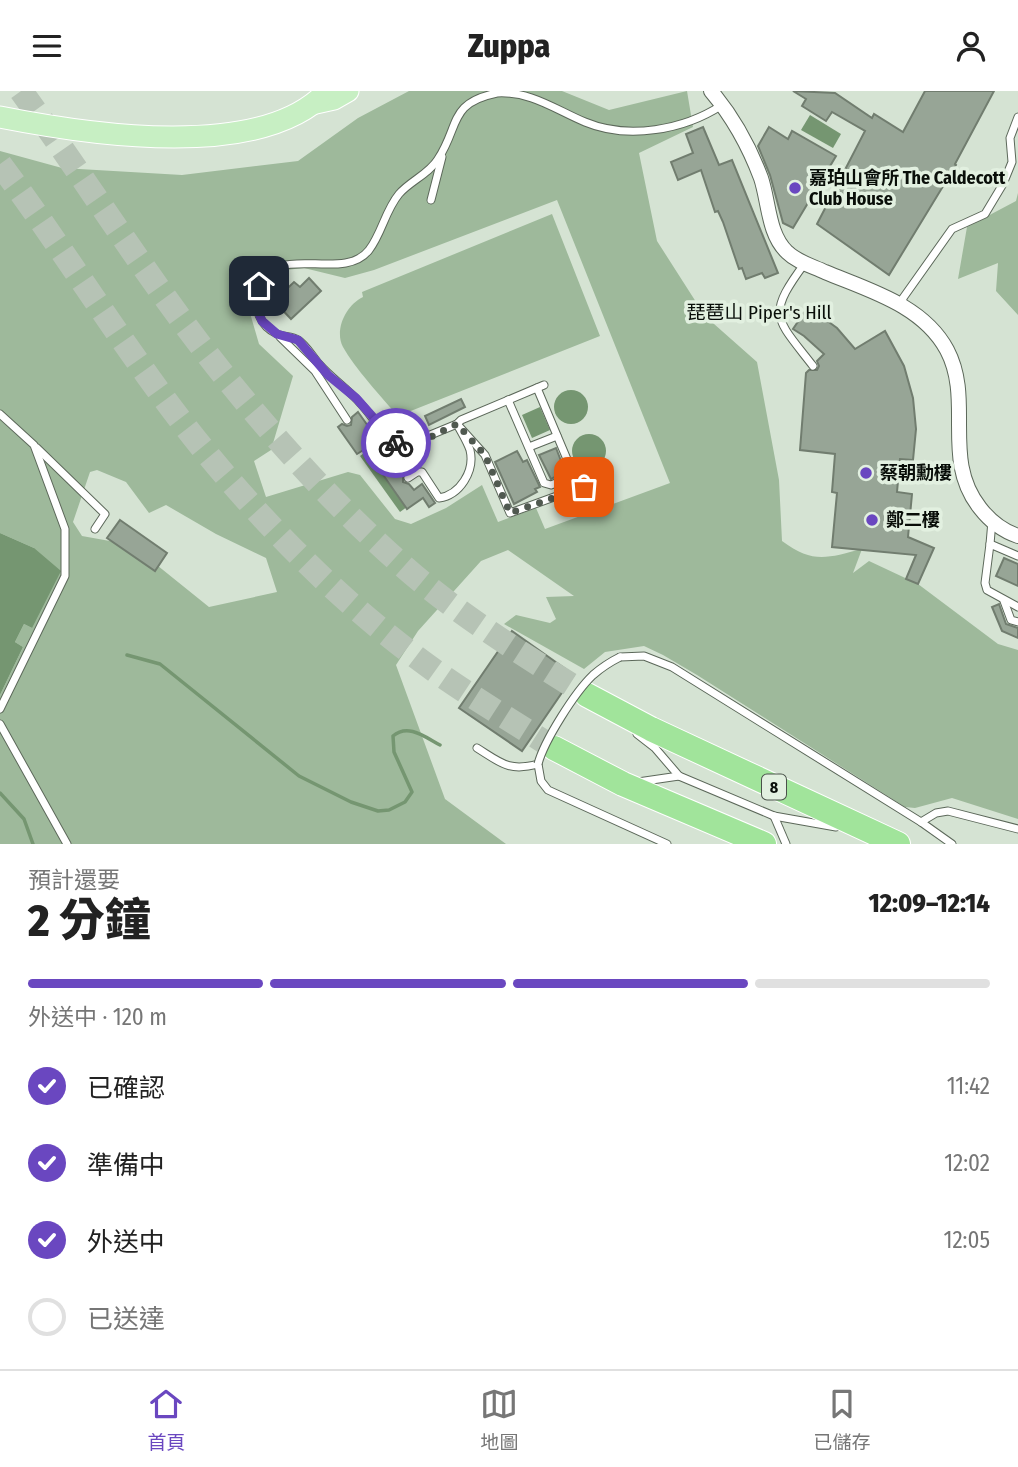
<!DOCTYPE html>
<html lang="zh-TW">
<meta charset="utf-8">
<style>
:root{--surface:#fff;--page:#f6f6f6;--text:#222;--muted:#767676;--line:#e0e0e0;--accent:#6a47c0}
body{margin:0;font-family:"Fira Sans Condensed","Noto Sans TC",sans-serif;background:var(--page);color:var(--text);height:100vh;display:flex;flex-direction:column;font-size:26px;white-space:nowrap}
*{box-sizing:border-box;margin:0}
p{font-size:23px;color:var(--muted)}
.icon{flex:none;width:38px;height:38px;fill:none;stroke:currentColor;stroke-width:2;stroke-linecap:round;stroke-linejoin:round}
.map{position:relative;height:753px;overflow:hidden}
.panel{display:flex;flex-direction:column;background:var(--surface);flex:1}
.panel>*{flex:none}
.pin{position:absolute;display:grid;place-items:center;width:60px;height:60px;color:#fff;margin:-30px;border-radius:14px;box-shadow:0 4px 10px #0006}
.courier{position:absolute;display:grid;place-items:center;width:70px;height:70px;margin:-35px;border:5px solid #6a47c0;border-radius:50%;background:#fff;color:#222;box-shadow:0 2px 9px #0007}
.head em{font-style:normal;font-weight:800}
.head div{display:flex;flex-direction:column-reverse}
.head{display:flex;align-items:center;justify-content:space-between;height:119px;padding:0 28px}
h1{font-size:46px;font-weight:800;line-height:52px}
.bar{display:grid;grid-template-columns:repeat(4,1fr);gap:10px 7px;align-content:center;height:84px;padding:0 28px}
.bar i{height:9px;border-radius:5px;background:var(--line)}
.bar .current{background:var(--accent)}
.bar p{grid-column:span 4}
ol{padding:0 28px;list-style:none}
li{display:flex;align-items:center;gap:21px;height:77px}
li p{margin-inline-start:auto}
li .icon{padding:7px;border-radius:50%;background:var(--accent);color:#fff;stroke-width:4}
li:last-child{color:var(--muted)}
li i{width:38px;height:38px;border:4px solid var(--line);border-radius:50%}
header{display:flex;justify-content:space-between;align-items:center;height:91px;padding:0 28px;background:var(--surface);font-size:32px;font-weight:800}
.dock{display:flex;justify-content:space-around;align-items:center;height:98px;border-top:2px solid var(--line);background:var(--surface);font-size:19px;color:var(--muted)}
.dock a{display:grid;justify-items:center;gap:4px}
.dock .current{color:var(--accent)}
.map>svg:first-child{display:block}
</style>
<header><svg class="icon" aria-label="menu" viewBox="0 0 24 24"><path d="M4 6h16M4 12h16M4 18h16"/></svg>Zuppa<svg class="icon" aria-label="person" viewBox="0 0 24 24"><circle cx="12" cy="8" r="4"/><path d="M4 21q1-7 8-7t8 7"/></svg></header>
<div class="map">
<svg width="1018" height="753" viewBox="0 0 1018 753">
<rect width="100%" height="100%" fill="#d5e3d3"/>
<g fill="#9eb99b" fill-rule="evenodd">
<path d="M409,0h153l47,19 78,-19 6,36 -54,26 18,88 48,75 52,46 22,118 3,61c31,23 45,17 80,8l-9,24 16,-12 49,23 80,60 20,6v169l-66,-21 -37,10 -10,-1 -208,-132 -34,-20 -19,-9 -39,6 -21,17 -80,-45 12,-9 34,8 6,-4 -10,-22 28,-1 -66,-46 -27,11 -63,70 -22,34 49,134 61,45h-506v-149l23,-48 -8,-5 9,-18 8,4 2,-80 -34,-15v-382l62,17 120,7 116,-14 60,-43zM557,109l113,283 -125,46 -9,-21 -38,14 -16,-37 -36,23 -35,16 -16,-5 -35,-44 -12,-3 -82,25 -12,-36 17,-11 22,-74 -34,-32 -9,-31 -2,-22 14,-23 24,2 18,-2 41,10 29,-8zM97,379l29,12 23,31 17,-8 50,29 50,24 11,34 -68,15 -77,-62 -50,-9 -9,-14 17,-50z"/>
<polygon points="1018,102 1018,224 996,200 998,172 958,188 967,136 1016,110"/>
<path d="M552,123l48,122 -202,80c-16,-18 -44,-49 -55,-69 -9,-17 3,-42 20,-50l-1,-5z"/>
</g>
<g fill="#759671">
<polygon points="810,24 841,43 833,57 801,39"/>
<circle cx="571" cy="316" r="17"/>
<polygon points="540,316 550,339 532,347 522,324"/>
<circle cx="589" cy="360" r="17"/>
<polygon points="371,357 411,413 400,421 360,365"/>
<polygon points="0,442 34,457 61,480 32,537 24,533 15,551 23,556 0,604"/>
</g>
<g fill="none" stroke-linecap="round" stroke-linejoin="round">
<g stroke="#759671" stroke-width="3.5">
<path d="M127,564l33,9 139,112 52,26 27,9 11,-1 16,-8 7,-10 -18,-40 -1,-16c15,-13 32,1 47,9"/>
<polyline points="0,702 24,728 33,753"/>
</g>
</g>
<g fill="#97a596" stroke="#717d6f" stroke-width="2">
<polygon points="793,0 835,2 872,27 874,23 903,41 925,0 994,0 955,73 956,74 889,184 817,133 865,40 832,21 826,30 802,15 806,8"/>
<polygon points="703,36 719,74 732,69 778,182 765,187 762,182 746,188 742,177 739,178 723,131 718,120 715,121 701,79 678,89 671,71 693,62 686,43"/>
<polygon points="769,36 788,48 792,40 836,65 793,137 783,132 770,84 758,55"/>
<polygon points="309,187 321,200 291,228 274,210 294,191 300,196"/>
<polygon points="808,216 837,237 855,258 885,240 904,275 913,307 916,338 913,369 900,368 897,401 912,403 908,446 934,457 918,493 906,488 916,464 832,456 837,402 832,401 835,363 800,359 806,282 809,279 817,279 819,275 817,270 824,263 804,245 793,238"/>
<polygon points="461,308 465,316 429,334 425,325"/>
<polygon points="358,321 403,384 403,391 409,393 414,399 422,393 435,412 429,416 423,407 407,418 365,358 357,363 338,336 342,333 347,335 351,334 352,326"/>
<polygon points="556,357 565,380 551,388 539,364"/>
<polygon points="517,360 523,371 527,369 540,396 535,398 537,401 514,413 495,371"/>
<polygon points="120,429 167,462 155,480 107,447"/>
<polygon points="1004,467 1018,473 1018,495 996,485"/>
<polygon points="999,513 1006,533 1018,537 1018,547 1002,540 992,516"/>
<polygon points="512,540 574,584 522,660 459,617"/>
</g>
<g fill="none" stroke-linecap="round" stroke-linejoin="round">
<g stroke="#b6c3b5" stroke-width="24" stroke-dasharray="24 12" stroke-linecap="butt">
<path d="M21,0c71,97 134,200 210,293 52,64 108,125 170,180 57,51 122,90 186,131"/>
<path d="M0,73c70,94 130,195 204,286 68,83 145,160 234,223 37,26 77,50 116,75"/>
</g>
<g stroke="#5c685a" stroke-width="9">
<g id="service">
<polyline points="431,109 442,66"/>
<path d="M805,172c-39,53 -30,54 8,103"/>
<polyline points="902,214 903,207 952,138 985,123 1003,93 1012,71 1010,47 1018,26"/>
<polyline points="280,246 315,280 347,329"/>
<polyline points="508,309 544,392 551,394 569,387 572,380 537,297"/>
<polyline points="0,323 34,354 65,438 65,485 0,618"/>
<polyline points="529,356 557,345"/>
<polyline points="37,357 105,423 95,438"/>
<path d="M408,387l9,-6h5l17,26c21,-3 36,-27 31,-48 -3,-9 -9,-18 -13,-26l4,-4 83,-35"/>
<path d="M601,389l-91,33 -25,-58 -28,-31 -51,21c-6,0 -10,-1 -14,-5 -12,-10 -21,-25 -31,-36 -13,-15 -30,-26 -42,-40 -6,-7 -14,-20 -21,-24 -6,-4 -15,-3 -21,-6 -17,-8 -24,-26 -19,-44 13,-51 85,-6 111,-40 13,-17 16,-39 30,-56 11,-13 30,-20 39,-35 22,-33 10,-56 59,-66 34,-2 59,17 88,29 43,18 99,8 137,-17"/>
<polyline points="990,453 992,430"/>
<polyline points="1018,465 990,453 985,492 987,499 1018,516"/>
<polyline points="1004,510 1011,529 1018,531"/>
<polyline points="620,566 644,565 672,576 921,731 952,753"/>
<polyline points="0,633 67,753"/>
<polyline points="637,643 655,657 679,685 774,725 836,736"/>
<path d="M477,657c24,15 32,24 61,16l3,17 7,9 119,54"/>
<polyline points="638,691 679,685"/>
<polyline points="774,725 786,753"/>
<polyline points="921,731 936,722 948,720 1018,738"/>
</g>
</g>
<g stroke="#5c685a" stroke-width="16">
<path id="minor" d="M711,0c22,26 38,55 50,87 8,24 7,56 26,74 10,10 25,14 38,20 43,18 98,33 122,78 27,51 -6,109 33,158 10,13 23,23 38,28"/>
</g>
<g stroke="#fff" stroke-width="23">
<g id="primary">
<polyline points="316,12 334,8 348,0"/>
<path d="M0,26c86,17 262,45 327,-26"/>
</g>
</g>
<g stroke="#fff" stroke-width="26">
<g id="motorway">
<polyline points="587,604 651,638 898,753"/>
<polyline points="554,657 623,693 764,753"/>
</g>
</g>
<use href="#service" stroke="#fff" stroke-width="7"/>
<use href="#minor" stroke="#fff" stroke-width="14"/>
<use href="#primary" stroke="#c7efc3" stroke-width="21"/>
<use href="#motorway" stroke="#a1e49b" stroke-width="24"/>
<g stroke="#5c685a" stroke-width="9" stroke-linecap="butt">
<path id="service-bridge" d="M538,673c6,-23 37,-72 55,-89 8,-7 17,-13 27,-18"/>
</g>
<use href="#service-bridge" stroke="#fff" stroke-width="7"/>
</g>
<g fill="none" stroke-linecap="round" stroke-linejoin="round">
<path stroke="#505950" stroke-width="7" stroke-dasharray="0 12.6" d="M396,352c17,7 44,-12 61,-19l28,31 25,58 74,-26"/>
<polyline stroke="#6a47c0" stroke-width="9" points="259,195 256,215 262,230 277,243 298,249 328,284 356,307 396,352"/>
</g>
<g fill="#6a47c0" stroke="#e2f0e0" stroke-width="2.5">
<circle cx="795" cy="97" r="7"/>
<circle cx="866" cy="382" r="7"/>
<circle cx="872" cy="429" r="7"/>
</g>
<g text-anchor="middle" stroke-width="7" stroke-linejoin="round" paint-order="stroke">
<rect fill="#e2f0e0" stroke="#4a524a" stroke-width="2" x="762" y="683.5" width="24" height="25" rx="5"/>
<g font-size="16" font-weight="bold" fill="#090e09">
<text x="774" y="702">8</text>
</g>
<g font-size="18" font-weight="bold" fill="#090e09" stroke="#e2f0e0" text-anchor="start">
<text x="809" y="93">嘉珀山會所 The Caldecott<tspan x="809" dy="21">Club House</tspan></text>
<text x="880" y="388">蔡朝勳樓</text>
<text x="886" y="435">鄭二樓</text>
</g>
<g font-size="19" fill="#090e09" stroke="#e2f0e0">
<text x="759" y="228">琵琶山 Piper's Hill</text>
</g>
</g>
</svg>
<div class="pin" style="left:584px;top:396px;background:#ea580c"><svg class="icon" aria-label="bag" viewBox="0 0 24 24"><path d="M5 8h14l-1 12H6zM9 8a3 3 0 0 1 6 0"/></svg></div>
<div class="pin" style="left:259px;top:195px;background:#1f2937"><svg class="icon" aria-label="home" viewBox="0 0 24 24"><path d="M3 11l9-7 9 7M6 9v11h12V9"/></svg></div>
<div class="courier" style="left:396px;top:352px"><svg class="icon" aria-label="bike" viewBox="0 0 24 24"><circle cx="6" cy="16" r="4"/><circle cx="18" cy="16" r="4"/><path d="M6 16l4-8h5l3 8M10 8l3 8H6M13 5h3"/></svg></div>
</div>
<section class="panel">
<div class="head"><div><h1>2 分鐘</h1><p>預計還要</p></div><em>12:09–12:14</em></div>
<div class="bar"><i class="current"></i><i class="current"></i><i class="current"></i><i></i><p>外送中 · 120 m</p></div>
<ol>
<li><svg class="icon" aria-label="check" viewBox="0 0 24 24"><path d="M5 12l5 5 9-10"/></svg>已確認<p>11:42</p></li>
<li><svg class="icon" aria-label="check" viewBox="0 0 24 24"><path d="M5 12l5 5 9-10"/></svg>準備中<p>12:02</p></li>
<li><svg class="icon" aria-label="check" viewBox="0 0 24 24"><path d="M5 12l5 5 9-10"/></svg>外送中<p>12:05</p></li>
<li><i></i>已送達</li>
</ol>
</section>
<nav class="dock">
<a class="current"><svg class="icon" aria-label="home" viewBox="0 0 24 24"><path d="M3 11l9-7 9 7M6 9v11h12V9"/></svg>首頁</a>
<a><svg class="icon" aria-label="map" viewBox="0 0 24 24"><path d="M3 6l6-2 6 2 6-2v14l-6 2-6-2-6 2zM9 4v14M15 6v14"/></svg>地圖</a>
<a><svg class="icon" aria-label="saved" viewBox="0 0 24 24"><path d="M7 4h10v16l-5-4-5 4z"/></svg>已儲存</a>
</nav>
